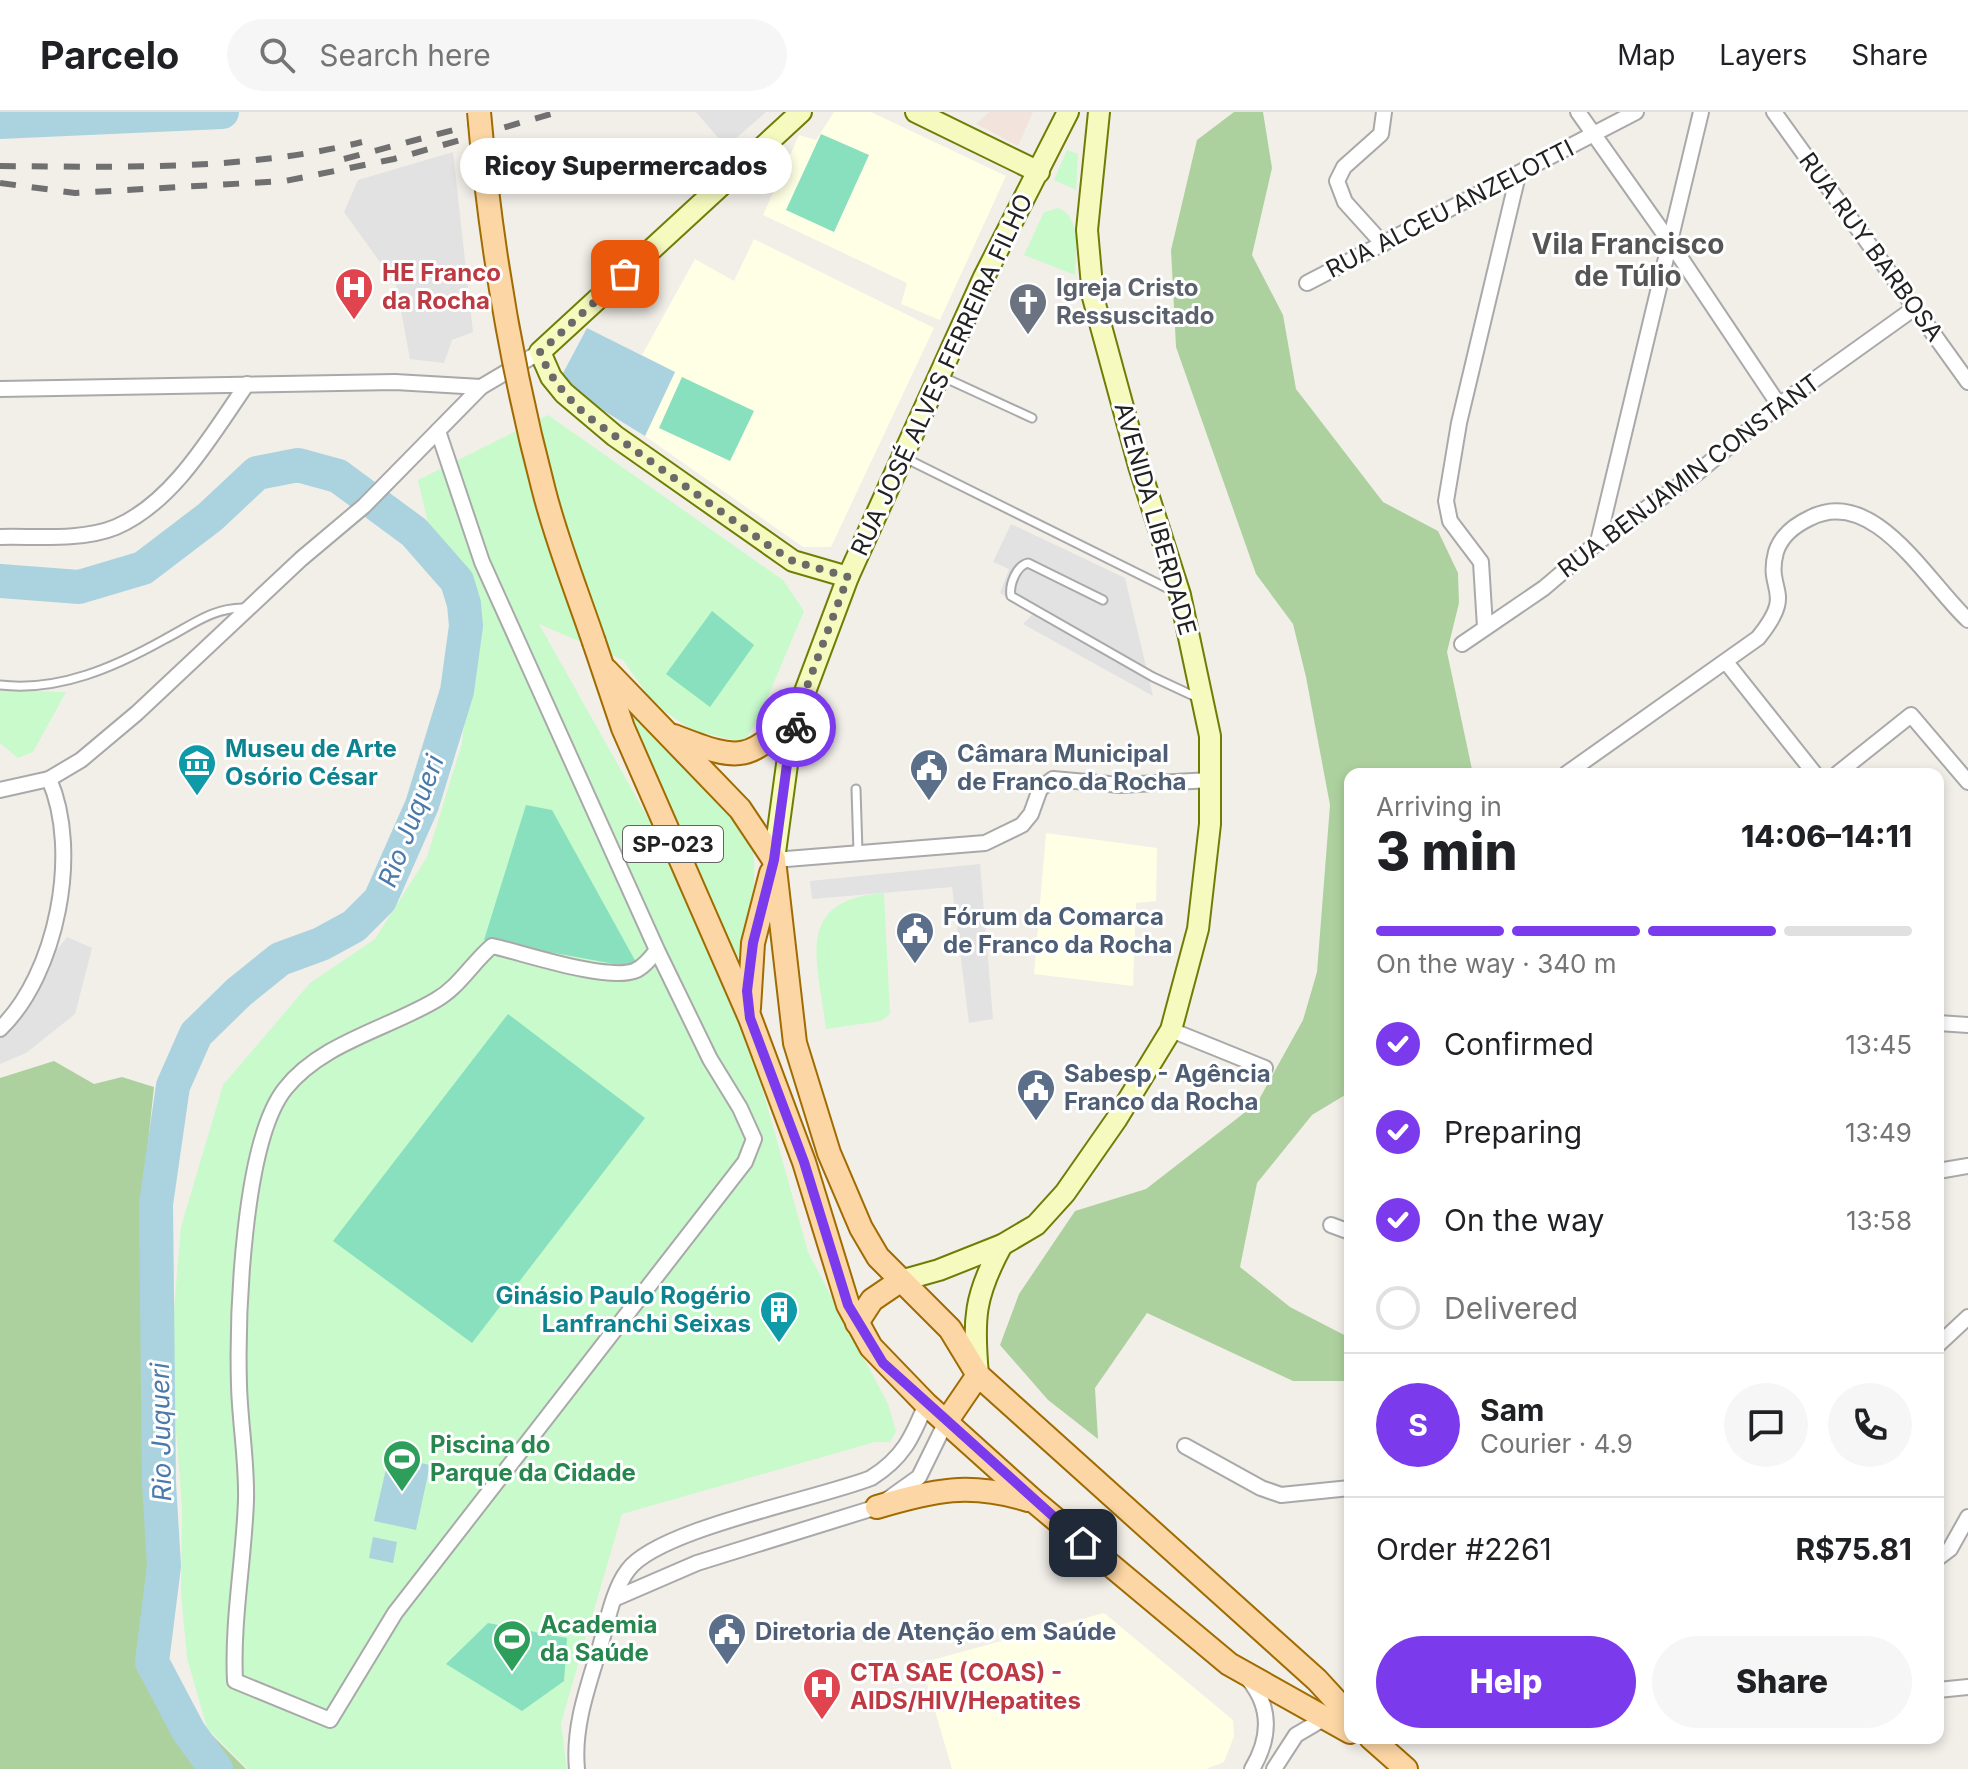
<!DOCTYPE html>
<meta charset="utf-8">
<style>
:root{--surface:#fff;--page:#f6f6f6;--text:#202124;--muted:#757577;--line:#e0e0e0;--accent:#7c3aed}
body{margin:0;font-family:Inter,sans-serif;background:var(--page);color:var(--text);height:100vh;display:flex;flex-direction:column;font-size:30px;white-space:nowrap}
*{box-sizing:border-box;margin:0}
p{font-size:26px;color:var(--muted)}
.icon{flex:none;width:44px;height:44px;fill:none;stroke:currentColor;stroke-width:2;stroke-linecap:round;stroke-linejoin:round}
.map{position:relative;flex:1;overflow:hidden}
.sheet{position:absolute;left:1344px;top:656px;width:600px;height:976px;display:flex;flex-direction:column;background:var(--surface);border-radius:16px;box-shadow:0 4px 12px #0003}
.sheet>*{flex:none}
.pin{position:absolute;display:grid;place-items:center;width:68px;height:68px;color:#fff;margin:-34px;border-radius:16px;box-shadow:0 4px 12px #0006}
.courier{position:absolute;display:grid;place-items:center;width:80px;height:80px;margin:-40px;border:6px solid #7c3aed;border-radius:50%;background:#fff;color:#222;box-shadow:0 2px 10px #0007}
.bubble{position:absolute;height:56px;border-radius:28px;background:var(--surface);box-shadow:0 4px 12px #0003;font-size:26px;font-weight:800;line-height:56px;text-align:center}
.overview em{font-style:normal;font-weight:800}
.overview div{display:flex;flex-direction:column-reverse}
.overview{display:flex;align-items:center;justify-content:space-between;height:136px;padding:0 32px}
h1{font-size:52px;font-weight:800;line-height:60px}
.bar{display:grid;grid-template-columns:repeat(4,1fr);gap:12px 8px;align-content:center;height:96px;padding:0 32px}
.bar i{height:10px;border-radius:6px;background:var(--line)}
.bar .active{background:var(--accent)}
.bar p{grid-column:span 4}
.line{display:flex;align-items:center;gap:20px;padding:0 32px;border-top:2px solid var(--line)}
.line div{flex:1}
.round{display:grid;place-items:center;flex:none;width:84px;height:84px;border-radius:42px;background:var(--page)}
ol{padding:0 32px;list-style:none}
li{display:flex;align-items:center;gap:24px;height:88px}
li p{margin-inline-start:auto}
li .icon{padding:8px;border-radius:50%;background:var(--accent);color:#fff;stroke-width:4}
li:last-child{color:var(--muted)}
li i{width:44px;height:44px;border:4px solid var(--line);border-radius:50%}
.action{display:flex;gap:16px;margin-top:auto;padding:16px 32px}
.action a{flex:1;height:92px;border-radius:48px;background:var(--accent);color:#fff;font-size:32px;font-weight:800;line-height:92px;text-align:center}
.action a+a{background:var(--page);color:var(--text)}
header{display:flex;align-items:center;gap:48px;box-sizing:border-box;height:112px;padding:0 40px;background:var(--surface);border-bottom:2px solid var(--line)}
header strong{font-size:38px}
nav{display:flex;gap:44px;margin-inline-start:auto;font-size:28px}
.search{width:560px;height:72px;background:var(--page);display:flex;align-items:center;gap:20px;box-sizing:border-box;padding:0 28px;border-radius:44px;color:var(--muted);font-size:30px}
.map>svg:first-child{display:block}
</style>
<header>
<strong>Parcelo</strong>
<div class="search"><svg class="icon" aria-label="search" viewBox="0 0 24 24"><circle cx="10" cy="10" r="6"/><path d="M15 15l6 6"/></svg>Search here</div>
<nav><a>Map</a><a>Layers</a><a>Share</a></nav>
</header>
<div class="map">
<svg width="1968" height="1657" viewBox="0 0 1968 1657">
<rect width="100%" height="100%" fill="#f2efe9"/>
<g fill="#ffffe5">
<polygon points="834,0 871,0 1006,64 940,208 901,192 907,171 763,103 799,23 816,28"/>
<polygon points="754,127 934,216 831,435 803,435 645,324 675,260 642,243 695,147 734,169"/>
<polygon points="1046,721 1157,736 1156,789 1136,791 1133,874 1034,862"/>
<polygon points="1104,1501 1233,1608 1234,1624 1224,1650 1206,1657 952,1657 921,1551"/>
</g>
<polygon fill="#f3e3dd" points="989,0 1033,0 1018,34 976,12"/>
<g fill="#add19e">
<polygon points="1234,0 1263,0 1272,56 1252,143 1283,203 1296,277 1383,390 1438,419 1458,461 1459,491 1447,540 1473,662 1350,662 1350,980 1312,1003 1257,1071 1240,1155 1290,1195 1350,1226 1350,1269 1293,1269 1147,1201 1095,1276 1098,1327 1048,1288 1000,1233 1019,1182 1075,1099 1146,1077 1257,991 1303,908 1317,860 1330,693 1306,565 1293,512 1256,462 1176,235 1171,138 1197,28"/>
<polygon points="54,949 94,972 122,965 154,975 145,1059 156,1456 144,1518 176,1577 203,1614 246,1657 0,1657 0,966"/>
</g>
<g fill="#c8facc">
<polygon points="1067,38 1078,42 1076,78 1054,68"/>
<path d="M1058,96c24,9 18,46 17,67l-51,-20 20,-43z"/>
<polygon points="548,303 783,468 804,499 758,608 747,625 737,629 692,618 654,592 623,548 539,512 690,781 741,900 808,1140 888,1292 896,1319 890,1330 875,1330 622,1402 561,1611 567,1657 248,1657 207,1616 187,1546 181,1481 182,1395 170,1244 181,1115 223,973 310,871 375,827 427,745 462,631 467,582 418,368"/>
<polygon points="0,578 66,580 33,640 18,646 0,631"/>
<path d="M635,605c28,28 111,100 118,135 6,36 -8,76 -16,111l-107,-238z"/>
<path d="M884,781l6,121 -9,7 -55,8c-8,-67 -34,-129 58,-136z"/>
</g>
<g fill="#88e0be">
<polygon points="821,22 869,43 834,120 786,98"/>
<polygon points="682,265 754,299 730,349 659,316"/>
<polygon points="712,499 754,533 710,595 666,562"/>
<polygon points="526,693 552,698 637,852 620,853 484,828"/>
<polygon points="508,902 645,1006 472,1231 333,1129"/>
<polygon points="488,1511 567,1526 564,1569 522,1599 446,1552"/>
</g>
<g fill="#e2e2e2">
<polygon points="696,0 766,0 726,35"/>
<polygon points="453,40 473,220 452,228 444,251 410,247 396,172 344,100 358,68"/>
<polygon points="1011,412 1125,466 1153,584 1023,512 1033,502 1000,481 1009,457 993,450"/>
<polygon points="980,752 993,907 969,911 952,775 812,787 810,769"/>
<polygon points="67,825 92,836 75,902 26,941 0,952 0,912"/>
</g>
<g fill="#aad3df">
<polygon points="587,216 675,260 645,324 596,294 561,265"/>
<polygon points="389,1344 430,1353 416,1418 374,1409"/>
<polygon points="373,1425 397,1430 393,1451 369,1446"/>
</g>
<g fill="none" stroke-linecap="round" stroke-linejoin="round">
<g stroke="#aad3df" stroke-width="34">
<polyline points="0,10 222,0"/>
<polyline points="0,469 79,475 143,456 210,405 257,361 298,353 338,364 414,420 457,469 464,492 466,514 457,579 422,693 380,788 354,814 321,832 280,847 239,880 196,922 173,974 156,1092 159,1371 164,1454 152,1550 189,1620 216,1657"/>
</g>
<g stroke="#a9a9a9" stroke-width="11">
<g id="lane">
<polyline points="943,265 1032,306"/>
<polyline points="903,345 1175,480"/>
<path d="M1103,488l-75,-37c-12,3 -19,22 -17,33l142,81 45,21"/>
<path d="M0,573c59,7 115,-18 165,-46 27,-14 49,-32 80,-31"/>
<polyline points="856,677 858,740"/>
</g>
</g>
<g stroke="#a9a9a9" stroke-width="18">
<g id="street">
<polyline points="1578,0 1672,133 1779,293"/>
<polyline points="1774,0 1968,270"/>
<polyline points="1383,132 1345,90 1337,69 1344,55 1381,22 1384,0"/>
<polyline points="1307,171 1636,0"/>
<polyline points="0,277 395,270 481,275"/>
<path d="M438,319l44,131 175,388 53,109 30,49 14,31 -9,23 -350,451 -65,107 -95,-39c-3,-60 9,-121 11,-181 1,-38 -6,-77 -7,-115 -2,-70 4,-243 46,-296 36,-46 102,-60 151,-89 23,-13 36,-37 56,-54 32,7 113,35 142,25 9,-3 17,-13 23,-21"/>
<path d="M0,425c36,-1 82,4 116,-10 58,-25 96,-93 131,-143"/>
<polyline points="1598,430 1701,0"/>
<polyline points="1485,515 1481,450 1450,409 1446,389 1459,311 1518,63"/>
<polyline points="1462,532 1544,476 1598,430 1697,361 1779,293 1916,195"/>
<polyline points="1726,550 1815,662"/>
<path d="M1566,662l192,-136c39,-48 7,-45 18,-86 5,-16 19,-27 34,-34 64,-33 117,64 158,102"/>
<polyline points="1837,662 1911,603 1968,670"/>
<polyline points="0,678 49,667 81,648 137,601 301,447 364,394 481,275 540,240"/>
<polyline points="774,748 985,731 1022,713 1031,702 1040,677 1053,667 1120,673 1211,668"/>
<polyline points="1938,911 1968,913"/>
<path d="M0,917c57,-55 81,-178 49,-250"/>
<polyline points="1171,918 1265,956"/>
<polyline points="1938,1059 1968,1054"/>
<polyline points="1331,1113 1350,1120"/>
<polyline points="1938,1233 1968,1205"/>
<polyline points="1185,1334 1261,1376 1281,1383 1350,1376"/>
<polyline points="1938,1446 1950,1437 1968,1405"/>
<polyline points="616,1486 697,1451 877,1395 919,1365 946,1310"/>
<path d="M1249,1568c23,28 21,59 3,89"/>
<polyline points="1938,1578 1968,1575"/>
<path d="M577,1657c-4,-41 10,-80 22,-119 8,-25 13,-59 29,-80 30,-41 190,-71 243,-92 32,-20 41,-40 55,-74"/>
<polyline points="1274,1657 1296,1623 1325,1606"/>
</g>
</g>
<g stroke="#707d05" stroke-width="24">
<g id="secondary">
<polyline points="801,0 540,240 551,265 564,281 615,324 793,449 848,465"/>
<polyline points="916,0 1039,60"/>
<polyline points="774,748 788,645 803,585 848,465 984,165 1068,0"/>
<polyline points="900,1169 939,1158 1002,1133 1036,1113 1065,1081 1116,1008 1171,918 1198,817 1210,712 1210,624 1180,483 1139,354 1093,185 1087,118 1099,0"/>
<path d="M978,1263c-5,-56 -4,-79 24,-130"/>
</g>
</g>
<g stroke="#a06b00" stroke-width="26">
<g id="primary">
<polyline points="594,530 623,616 750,906 804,1050 848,1193 871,1235 926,1292 1035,1390 1229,1552 1350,1620"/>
<polyline points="606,558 740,697 774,748"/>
<path d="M674,624c69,27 74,26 127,-27"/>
<polyline points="774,748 795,931 829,1041 861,1116 878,1145 950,1217 978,1263 1317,1568 1350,1604"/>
<polyline points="749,896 753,831 771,761"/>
<polyline points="857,1211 872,1188 900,1169"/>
<polyline points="946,1310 978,1263"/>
<path d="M877,1395c58,-17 92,-25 151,-7"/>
<polyline points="1371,1626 1406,1657"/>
</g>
</g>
<use href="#lane" stroke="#fff" stroke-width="7"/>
<use href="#street" stroke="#fff" stroke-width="14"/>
<use href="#secondary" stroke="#f7fabf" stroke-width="20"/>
<use href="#primary" stroke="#fcd6a4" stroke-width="22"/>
<g stroke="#707070" stroke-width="6" stroke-dasharray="16 16" stroke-linecap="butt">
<polyline points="344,47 495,7"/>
<path d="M0,54c119,1 246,5 362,-24"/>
<polyline points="0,71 75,81 285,69 394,47 558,0"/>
</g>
<g stroke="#a06b00" stroke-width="26" stroke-linecap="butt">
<path id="primary-bridge" d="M479,0c11,129 32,254 65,379 13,51 33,101 50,151"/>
</g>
<use href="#primary-bridge" stroke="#fcd6a4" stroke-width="22"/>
</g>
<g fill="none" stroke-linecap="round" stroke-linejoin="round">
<path stroke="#6b6a68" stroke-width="8" stroke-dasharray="0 14.4" d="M625,162l-85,78c10,27 26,44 47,64l185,132 21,13 55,16 -45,120 -7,30"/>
<polyline stroke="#7c3aed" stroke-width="10" points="796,615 788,645 774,748 753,831 747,879 750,906 804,1050 848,1193 883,1251 1083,1431"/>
</g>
<defs>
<g id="hospital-pin" transform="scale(2)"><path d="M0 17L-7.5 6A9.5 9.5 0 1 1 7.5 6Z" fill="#e0444e" stroke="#fff"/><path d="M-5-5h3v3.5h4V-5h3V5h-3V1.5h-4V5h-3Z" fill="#fff"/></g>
<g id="church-pin" transform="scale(2)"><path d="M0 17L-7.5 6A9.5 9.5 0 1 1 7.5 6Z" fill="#6b7280" stroke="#fff"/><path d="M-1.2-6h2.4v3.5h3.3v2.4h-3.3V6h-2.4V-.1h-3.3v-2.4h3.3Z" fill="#fff"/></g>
<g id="museum-pin" transform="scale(2)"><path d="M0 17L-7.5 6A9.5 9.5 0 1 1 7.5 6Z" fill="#0f9aa8" stroke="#fff"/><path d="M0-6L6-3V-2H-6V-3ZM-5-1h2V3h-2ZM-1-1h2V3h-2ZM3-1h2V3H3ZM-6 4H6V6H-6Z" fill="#fff"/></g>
<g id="civic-pin" transform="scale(2)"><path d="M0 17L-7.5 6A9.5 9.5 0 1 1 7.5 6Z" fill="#5c6f8a" stroke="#fff"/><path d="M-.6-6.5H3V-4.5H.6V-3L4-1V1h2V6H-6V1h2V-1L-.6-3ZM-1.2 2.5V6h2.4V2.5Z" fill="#fff"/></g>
<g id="building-pin" transform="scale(2)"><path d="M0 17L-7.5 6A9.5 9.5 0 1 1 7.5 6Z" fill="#0f9aa8" stroke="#fff"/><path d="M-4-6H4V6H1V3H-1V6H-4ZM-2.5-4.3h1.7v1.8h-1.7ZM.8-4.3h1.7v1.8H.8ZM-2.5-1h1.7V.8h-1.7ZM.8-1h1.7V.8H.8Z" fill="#fff"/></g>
<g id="stadium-pin" transform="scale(2)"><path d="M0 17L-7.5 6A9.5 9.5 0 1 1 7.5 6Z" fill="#2e9e5b" stroke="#fff"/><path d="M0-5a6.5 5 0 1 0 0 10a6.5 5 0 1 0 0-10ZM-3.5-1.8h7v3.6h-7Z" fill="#fff"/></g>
</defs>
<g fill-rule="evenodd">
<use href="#hospital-pin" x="354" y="175"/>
<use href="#church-pin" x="1028" y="190"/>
<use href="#museum-pin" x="197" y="651"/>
<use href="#civic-pin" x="929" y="656"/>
<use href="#civic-pin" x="915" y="819"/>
<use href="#civic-pin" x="1036" y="976"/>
<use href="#building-pin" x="779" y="1198"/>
<use href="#stadium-pin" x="402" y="1347"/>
<use href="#civic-pin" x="727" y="1520"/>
<use href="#stadium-pin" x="512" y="1527"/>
<use href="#hospital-pin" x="822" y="1575"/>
</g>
<g text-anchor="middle" stroke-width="6" stroke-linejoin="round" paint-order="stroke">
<rect fill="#fff" stroke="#646464" stroke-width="2" x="623" y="714" width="100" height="36" rx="6"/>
<g font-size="22" font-weight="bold" fill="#222">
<text x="673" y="740">SP-023</text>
</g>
<g font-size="24" fill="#222" stroke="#fff">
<text transform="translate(1450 97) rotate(-27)" y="8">RUA ALCEU ANZELOTTI</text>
<text transform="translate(1871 135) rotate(54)" y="8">RUA RUY BARBOSA</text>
<text transform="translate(942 263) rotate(-65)" y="8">RUA JOSÉ ALVES FERREIRA FILHO</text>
<text transform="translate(1689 364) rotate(-37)" y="8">RUA BENJAMIN CONSTANT</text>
<text transform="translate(1155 407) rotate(74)" y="8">AVENIDA LIBERDADE</text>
</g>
<g font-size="24" font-weight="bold" fill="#be3a42" stroke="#fff" text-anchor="start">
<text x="382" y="169">HE Franco<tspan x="382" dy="28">da Rocha</tspan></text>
<text x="850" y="1569">CTA SAE (COAS) -<tspan x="850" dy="28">AIDS/HIV/Hepatites</tspan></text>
</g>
<g font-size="24" font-weight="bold" fill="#5b616d" stroke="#fff" text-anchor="start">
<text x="1056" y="184">Igreja Cristo<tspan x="1056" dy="28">Ressuscitado</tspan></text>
</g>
<g font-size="24" font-weight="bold" fill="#0d838f" stroke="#fff" text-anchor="start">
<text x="225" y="645">Museu de Arte<tspan x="225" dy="28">Osório César</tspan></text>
<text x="751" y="1192" text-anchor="end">Ginásio Paulo Rogério<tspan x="751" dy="28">Lanfranchi Seixas</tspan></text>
</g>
<g font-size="24" font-weight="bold" fill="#4e5e75" stroke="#fff" text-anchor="start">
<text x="957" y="650">Câmara Municipal<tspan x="957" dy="28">de Franco da Rocha</tspan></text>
<text x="943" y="813">Fórum da Comarca<tspan x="943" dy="28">de Franco da Rocha</tspan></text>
<text x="1064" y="970">Sabesp - Agência<tspan x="1064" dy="28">Franco da Rocha</tspan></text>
<text x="755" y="1528">Diretoria de Atenção em Saúde</text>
</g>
<g font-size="24" font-weight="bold" fill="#27864d" stroke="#fff" text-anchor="start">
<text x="430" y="1341">Piscina do<tspan x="430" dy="28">Parque da Cidade</tspan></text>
<text x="540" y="1521">Academia<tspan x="540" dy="28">da Saúde</tspan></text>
</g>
<g font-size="26" font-style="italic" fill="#4a7aab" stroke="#fff">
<text transform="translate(411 709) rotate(-69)" y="9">Rio Juqueri</text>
<text transform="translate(161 1320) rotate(-91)" y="9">Rio Juqueri</text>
</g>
<g font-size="28" font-weight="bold" fill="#555" stroke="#fff">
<text x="1628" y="142">Vila Francisco<tspan x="1628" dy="32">de Túlio</tspan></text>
</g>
</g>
</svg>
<div class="pin" style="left:625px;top:162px;background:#ea580c"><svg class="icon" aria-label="bag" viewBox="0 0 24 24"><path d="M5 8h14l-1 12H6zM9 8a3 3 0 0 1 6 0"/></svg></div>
<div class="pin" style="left:1083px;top:1431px;background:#1f2937"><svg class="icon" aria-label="home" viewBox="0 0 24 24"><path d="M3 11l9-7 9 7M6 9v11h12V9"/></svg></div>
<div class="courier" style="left:796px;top:615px"><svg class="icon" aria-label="bike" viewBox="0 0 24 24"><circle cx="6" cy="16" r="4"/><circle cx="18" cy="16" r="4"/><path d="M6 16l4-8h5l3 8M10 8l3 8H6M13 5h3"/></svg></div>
<div class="bubble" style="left:460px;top:26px;width:332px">Ricoy Supermercados</div>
<section class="sheet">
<div class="overview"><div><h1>3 min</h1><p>Arriving in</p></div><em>14:06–14:11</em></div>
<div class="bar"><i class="active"></i><i class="active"></i><i class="active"></i><i></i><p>On the way · 340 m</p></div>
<ol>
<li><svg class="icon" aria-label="check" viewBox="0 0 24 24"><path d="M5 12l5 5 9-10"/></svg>Confirmed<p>13:45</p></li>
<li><svg class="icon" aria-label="check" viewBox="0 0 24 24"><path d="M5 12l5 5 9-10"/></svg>Preparing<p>13:49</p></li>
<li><svg class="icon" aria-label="check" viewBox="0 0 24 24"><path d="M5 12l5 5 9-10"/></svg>On the way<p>13:58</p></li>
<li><i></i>Delivered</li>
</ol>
<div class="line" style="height:144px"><b class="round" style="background:var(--accent);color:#fff">S</b><div><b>Sam</b><p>Courier · 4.9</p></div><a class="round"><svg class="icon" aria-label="chat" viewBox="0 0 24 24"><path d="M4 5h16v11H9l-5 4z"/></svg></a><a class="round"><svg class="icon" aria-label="phone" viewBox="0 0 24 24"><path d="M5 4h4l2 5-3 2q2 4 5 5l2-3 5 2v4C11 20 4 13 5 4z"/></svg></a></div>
<div class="line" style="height:104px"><div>Order #2261</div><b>R$75.81</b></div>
<div class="action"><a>Help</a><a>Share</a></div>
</section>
</div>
